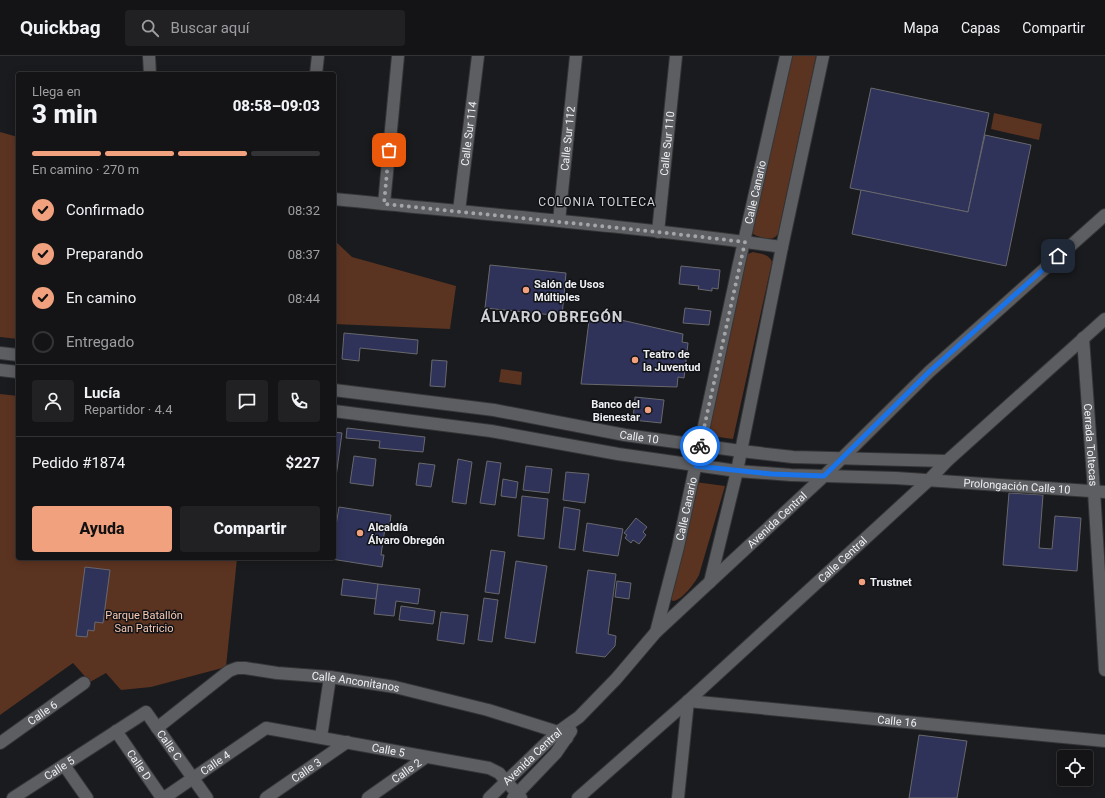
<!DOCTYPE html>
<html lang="es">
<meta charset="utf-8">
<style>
:root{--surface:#141416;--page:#212123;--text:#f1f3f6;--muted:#9d9ea1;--line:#333335;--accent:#f1a17d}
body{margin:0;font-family:Roboto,sans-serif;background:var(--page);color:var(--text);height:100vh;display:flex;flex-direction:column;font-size:15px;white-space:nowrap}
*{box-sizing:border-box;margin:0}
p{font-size:13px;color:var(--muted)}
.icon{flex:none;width:22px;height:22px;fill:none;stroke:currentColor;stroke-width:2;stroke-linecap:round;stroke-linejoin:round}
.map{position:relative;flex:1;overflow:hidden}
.drawer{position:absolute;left:16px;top:16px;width:320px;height:488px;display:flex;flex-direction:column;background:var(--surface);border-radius:4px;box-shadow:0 2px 10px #0003,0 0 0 1px var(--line)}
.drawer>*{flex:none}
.fabs{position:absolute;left:1057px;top:694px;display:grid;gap:8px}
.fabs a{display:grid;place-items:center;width:36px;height:36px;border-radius:4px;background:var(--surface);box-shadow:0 2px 10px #0003,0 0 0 1px var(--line);font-size:20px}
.pin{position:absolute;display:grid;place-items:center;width:34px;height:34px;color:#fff;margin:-17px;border-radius:8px;box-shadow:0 2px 6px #0006}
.courier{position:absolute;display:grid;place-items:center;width:40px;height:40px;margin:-20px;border:3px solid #1a73e8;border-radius:50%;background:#fff;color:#222;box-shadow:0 1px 5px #0007}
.overview em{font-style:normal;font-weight:800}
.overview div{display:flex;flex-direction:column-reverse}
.overview{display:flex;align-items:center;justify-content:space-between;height:68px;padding:0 16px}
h1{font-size:26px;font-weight:800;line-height:30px}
.bar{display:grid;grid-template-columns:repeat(4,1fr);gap:6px 4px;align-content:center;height:48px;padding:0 16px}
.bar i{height:5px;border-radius:3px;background:var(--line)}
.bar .active{background:var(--accent)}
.bar p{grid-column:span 4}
.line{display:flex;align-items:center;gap:10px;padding:0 16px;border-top:1px solid var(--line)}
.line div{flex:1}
.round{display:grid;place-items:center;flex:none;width:42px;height:42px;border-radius:4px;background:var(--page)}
ol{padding:0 16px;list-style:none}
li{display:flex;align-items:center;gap:12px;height:44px}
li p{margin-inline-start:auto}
li .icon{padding:4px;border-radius:50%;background:var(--accent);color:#111;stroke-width:4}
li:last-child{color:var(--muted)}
li i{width:22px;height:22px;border:2px solid var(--line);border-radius:50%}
.cta{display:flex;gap:8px;margin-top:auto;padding:8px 16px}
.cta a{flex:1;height:46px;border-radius:4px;background:var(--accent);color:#111;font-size:16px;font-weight:800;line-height:46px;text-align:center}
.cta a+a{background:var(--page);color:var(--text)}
header{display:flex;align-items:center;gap:24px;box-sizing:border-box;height:56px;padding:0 20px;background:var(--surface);border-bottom:1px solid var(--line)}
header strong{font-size:19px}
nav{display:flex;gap:22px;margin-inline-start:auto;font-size:14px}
.search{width:280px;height:36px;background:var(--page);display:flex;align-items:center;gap:10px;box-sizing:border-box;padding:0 14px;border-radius:4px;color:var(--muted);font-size:15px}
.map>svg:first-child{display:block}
</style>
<header>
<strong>Quickbag</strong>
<div class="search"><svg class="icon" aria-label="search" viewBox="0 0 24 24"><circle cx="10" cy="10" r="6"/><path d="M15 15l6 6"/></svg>Buscar aquí</div>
<nav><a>Mapa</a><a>Capas</a><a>Compartir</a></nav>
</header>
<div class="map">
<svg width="1105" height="742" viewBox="0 0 1105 742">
<rect width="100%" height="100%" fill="#1a1b1e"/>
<g fill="#5b3321">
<path d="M788,0h28l-38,178c-2,2 -2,3 -5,4 -5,2 -19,-2 -22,-6z"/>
<polygon points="994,57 1042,68 1039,84 991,73"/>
<polygon points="0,76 18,81 18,283 0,281"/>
<polygon points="334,184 352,201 456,230 450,273 334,268"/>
<path d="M753,196c8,2 16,2 19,10l-39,177 -29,-4 40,-178 4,-3z"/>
<polygon points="501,313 522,316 521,329 499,326"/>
<polygon points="0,338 18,340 18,502 237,502 226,611 151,631 121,634 106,617 90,626 73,607 0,659"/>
<path d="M695,426l30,4 -26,89c-4,8 -17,25 -26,26l-3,-2z"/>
</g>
<g fill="#2f3259" stroke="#68686d">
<polygon points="871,32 989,57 968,156 850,132"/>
<polygon points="985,79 1031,89 1006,210 852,178 861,134 968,156"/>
<polygon points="490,209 566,217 562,260 485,252"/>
<polygon points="681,210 720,214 718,233 712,232 712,235 698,233 699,230 679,228"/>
<polygon points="685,252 711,255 709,269 683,267"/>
<polygon points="590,257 683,278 682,286 688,287 684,322 678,321 677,331 581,328"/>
<polygon points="344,277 418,284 417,298 360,292 359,305 342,303"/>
<polygon points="432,304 447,305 445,331 430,330"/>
<polygon points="635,341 664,344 661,367 633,364"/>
<polygon points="347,372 425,381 423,396 379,392 380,385 346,382"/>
<polygon points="334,376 342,377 335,428 334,428"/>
<polygon points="354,400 376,403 373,430 350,427"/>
<polygon points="458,403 472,406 466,448 452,446"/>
<polygon points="487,405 501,407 495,449 480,447"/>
<polygon points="419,407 435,409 431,431 416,429"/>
<polygon points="526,410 552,413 549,437 523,434"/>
<polygon points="566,416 589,418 585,447 563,444"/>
<polygon points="503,423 518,426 516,442 501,440"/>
<polygon points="1009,437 1043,439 1039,492 1052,493 1055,460 1081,462 1077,515 1003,509"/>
<polygon points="522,440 548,443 544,483 518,480"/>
<polygon points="339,451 391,459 389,473 385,472 381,499 384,499 382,511 331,503 331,502 334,502 334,482"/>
<polygon points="564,451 580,454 575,494 559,492"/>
<polygon points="636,462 647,471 643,476 646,479 639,488 633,484 631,487 625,482 627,479 624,477"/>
<polygon points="587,467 623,473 618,500 583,495"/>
<polygon points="491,494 505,496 499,538 485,536"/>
<polygon points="516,505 547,510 535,587 505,582"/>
<polygon points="85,511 110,514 103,567 95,566 94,575 88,574 87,581 76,580"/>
<polygon points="588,514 616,518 608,578 616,580 615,590 605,601 576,597"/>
<polygon points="343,523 378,528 376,543 341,539"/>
<polygon points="617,525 631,527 629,543 615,541"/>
<polygon points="378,528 420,533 418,548 396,545 394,560 374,558"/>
<polygon points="484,542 498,544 492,586 478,584"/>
<polygon points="401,550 435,555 433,568 399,564"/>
<polygon points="441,556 468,559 464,588 437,584"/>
<polygon points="919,679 967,685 957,742 909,742"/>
</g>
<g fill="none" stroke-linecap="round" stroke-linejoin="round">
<g stroke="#353537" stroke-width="14">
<g id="minor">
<polyline points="149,0 150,18"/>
<polyline points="316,18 318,0"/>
<path d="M334,143c149,15 299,27 448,48"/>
<polyline points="384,148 398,0"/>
<path id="s1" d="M459,155l19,-155"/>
<path id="s2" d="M559,165l17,-165"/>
<path id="s3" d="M658,176l18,-176"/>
<path id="s4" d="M1083,282l11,153 11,179"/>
<polyline points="0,297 18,299"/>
<polyline points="0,314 18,316"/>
<path id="s5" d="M334,334l160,20 131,25 116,16 52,6 154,4"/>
<path id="s6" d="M334,355l157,20 127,23 119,17 54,4 105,3 209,14"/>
<polyline points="710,526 737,415 782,191 823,0"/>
<path id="s7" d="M656,576l22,-85 60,-279 48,-212"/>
<path id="s8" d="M688,645l417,40"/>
<path id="s9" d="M157,672l72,-57 8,-3h8l32,5 53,4 65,10 93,23 70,22 9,6"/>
<path id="s10" d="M116,675l46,67"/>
<polyline points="321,681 330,621"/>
<path id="s11" d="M0,687l84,-60"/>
<polyline points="64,709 87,742"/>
<path id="s12" d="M13,742l133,-86 61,86"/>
<path id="s13" d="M164,742l102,-70 223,40 10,5 22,25"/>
<path id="s14" d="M266,742l81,-56"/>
<path id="s15" d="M368,742l58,-41"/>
<path id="s16" d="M489,742l56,-54 13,-12 21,-15 37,-38 40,-47 168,-156 105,-104 176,-157"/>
<polyline points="513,742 556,697 571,675"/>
<path id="s17" d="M578,742l110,-97 241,-221 18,-19 158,-142"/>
<polyline points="678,742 688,645"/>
</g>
</g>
<use href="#minor" stroke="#5d5e62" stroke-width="12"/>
</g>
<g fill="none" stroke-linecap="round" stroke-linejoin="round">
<polyline stroke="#a4a5a8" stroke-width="4" stroke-dasharray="0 7.2" points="389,94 384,148 658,176 745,186 700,390"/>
<polyline stroke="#1a73e8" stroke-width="5" points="700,390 696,410 772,418 824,420 929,316 1058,200"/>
</g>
<g fill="#f1a17d" stroke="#111215" stroke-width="1.5">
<circle cx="526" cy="234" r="4"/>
<circle cx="635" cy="304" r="4"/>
<circle cx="648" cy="354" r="4"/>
<circle cx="360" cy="477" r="4"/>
<circle cx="862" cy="526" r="4"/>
</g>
<g text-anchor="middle" stroke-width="3" stroke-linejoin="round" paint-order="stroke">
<g font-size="11" fill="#eff0f3" stroke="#111215">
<text dy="4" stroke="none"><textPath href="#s1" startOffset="78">Calle Sur 114</textPath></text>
<text dy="4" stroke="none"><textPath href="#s2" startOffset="83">Calle Sur 112</textPath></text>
<text dy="4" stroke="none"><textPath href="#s3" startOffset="89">Calle Sur 110</textPath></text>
<text dy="4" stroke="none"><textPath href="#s7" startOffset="451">Calle Canario</textPath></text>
<text dy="4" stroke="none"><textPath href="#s5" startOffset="309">Calle 10</textPath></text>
<text dy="4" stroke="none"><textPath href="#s4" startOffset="107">Cerrada Toltecas</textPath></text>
<text dy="4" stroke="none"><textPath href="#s6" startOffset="688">Prolongación Calle 10</textPath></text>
<text dy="4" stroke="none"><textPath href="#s7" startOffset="127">Calle Canario</textPath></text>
<text dy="4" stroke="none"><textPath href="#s16" startOffset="401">Avenida Central</textPath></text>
<text dy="4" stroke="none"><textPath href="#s17" startOffset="356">Calle Central</textPath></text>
<text dy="4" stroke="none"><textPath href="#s9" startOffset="220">Calle Anconitanos</textPath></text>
<text dy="4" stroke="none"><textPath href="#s11" startOffset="52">Calle 6</textPath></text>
<text dy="4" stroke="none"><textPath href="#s8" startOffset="210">Calle 16</textPath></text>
<text dy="4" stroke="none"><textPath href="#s12" startOffset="199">Calle C</textPath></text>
<text dy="4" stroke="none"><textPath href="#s13" startOffset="248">Calle 5</textPath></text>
<text dy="4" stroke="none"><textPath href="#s16" startOffset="60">Avenida Central</textPath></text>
<text dy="4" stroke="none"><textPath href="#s13" startOffset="62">Calle 4</textPath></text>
<text dy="4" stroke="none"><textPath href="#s10" startOffset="41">Calle D</textPath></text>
<text dy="4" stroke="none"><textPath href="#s12" startOffset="55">Calle 5</textPath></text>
<text dy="4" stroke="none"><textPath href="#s14" startOffset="49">Calle 3</textPath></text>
<text dy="4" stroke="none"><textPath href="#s15" startOffset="47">Calle 2</textPath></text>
</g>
<g font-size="11" font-weight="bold" fill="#eff0f3" stroke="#111215" text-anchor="start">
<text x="534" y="232">Salón de Usos<tspan x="534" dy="13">Múltiples</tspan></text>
<text x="643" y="302">Teatro de<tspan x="643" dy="13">la Juventud</tspan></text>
<text x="640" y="352" text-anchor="end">Banco del<tspan x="640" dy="13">Bienestar</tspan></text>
<text x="368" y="475">Alcaldía<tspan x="368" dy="13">Álvaro Obregón</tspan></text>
<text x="870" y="530">Trustnet</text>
</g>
<g font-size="11" fill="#f8cab5" stroke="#111215">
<text x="144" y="563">Parque Batallón<tspan x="144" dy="13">San Patricio</tspan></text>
</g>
<g font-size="12" letter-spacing="1" fill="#d0d1d6" stroke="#111215">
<text x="597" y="150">COLONIA TOLTECA</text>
</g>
<g font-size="15" font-weight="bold" letter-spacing="1" fill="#d0d1d6" stroke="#111215">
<text x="552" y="266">ÁLVARO OBREGÓN</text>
</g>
</g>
</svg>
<div class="fabs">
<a><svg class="icon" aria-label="locate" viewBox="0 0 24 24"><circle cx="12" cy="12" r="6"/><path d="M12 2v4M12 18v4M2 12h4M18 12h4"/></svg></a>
</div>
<div class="pin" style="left:389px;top:94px;background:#ea580c"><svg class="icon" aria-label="bag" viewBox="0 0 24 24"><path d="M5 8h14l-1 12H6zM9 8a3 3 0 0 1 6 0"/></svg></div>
<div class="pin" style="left:1058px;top:200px;background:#1f2937"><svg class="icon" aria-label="home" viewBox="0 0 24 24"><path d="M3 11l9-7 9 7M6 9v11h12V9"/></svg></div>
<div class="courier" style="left:700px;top:390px"><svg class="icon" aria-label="bike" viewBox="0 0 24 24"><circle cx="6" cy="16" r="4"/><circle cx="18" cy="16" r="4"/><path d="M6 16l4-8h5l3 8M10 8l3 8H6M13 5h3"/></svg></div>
<section class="drawer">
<div class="overview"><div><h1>3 min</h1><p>Llega en</p></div><em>08:58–09:03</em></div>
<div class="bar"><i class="active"></i><i class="active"></i><i class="active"></i><i></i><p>En camino · 270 m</p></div>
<ol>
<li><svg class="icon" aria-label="check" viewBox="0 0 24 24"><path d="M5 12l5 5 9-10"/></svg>Confirmado<p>08:32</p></li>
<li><svg class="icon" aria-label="check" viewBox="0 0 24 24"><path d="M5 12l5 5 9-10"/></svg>Preparando<p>08:37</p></li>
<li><svg class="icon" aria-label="check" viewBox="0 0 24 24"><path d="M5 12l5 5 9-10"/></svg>En camino<p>08:44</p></li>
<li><i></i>Entregado</li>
</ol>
<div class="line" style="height:72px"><a class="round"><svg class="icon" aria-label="person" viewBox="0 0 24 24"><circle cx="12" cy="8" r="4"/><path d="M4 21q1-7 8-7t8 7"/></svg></a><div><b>Lucía</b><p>Repartidor · 4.4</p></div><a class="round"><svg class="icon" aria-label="chat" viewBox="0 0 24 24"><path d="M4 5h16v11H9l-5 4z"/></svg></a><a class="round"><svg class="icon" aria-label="phone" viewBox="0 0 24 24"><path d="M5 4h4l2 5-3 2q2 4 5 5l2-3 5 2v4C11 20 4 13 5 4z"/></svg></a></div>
<div class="line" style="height:52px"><div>Pedido #1874</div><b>$227</b></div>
<div class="cta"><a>Ayuda</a><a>Compartir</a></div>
</section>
</div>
